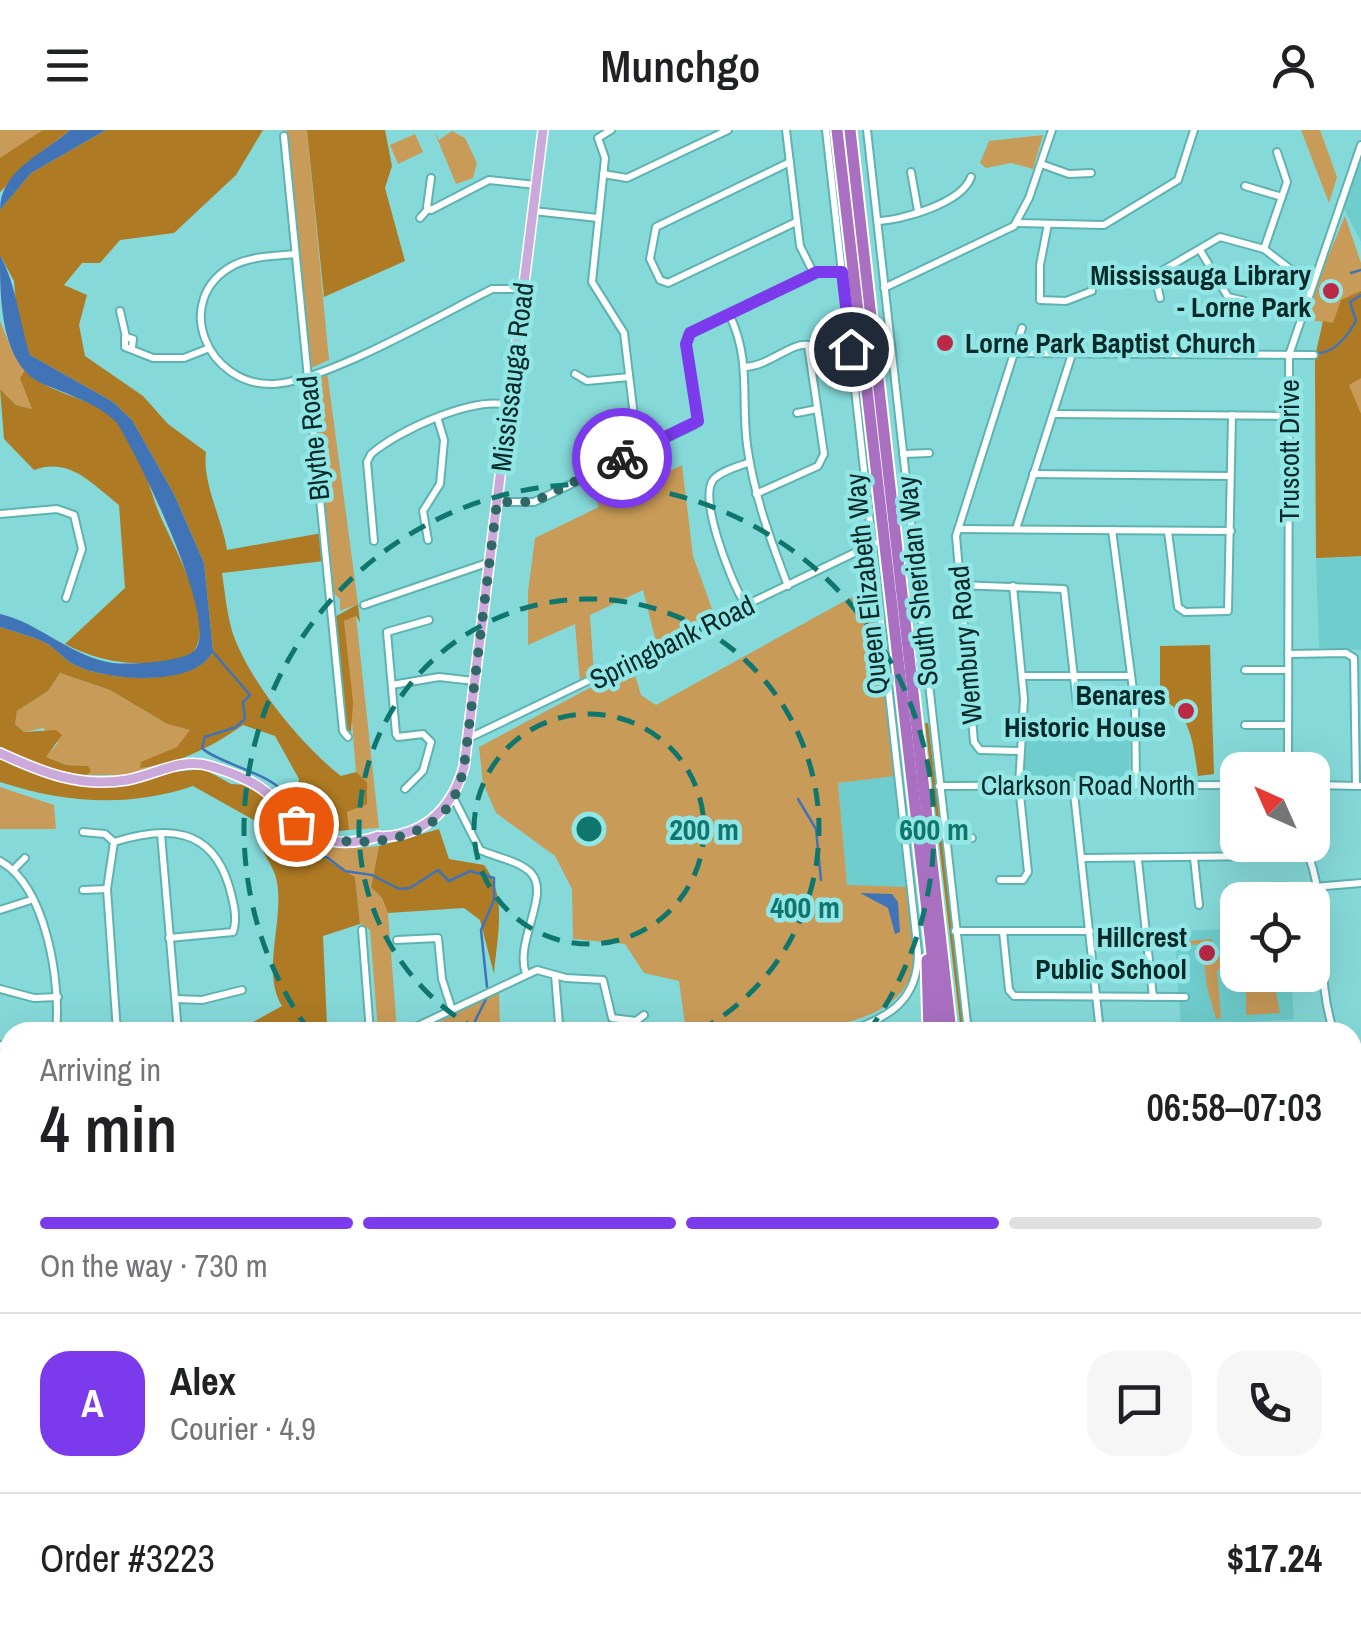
<!DOCTYPE html>
<meta charset="utf-8">
<style>
:root{--surface:#fff;--page:#f6f6f6;--text:#202124;--muted:#757577;--line:#e0e0e0;--accent:#7c3aed}
body{margin:0;font-family:"Archivo Narrow",sans-serif;background:var(--page);color:var(--text);height:100vh;display:flex;flex-direction:column;font-size:38px;white-space:nowrap}
*{box-sizing:border-box;margin:0}
p{font-size:32px;color:var(--muted)}
.icon{flex:none;width:55px;height:55px;fill:none;stroke:currentColor;stroke-width:2;stroke-linecap:round;stroke-linejoin:round}
.map{position:relative;flex:1;overflow:hidden}
.details{position:absolute;left:0px;top:892px;width:1362px;height:622px;display:flex;flex-direction:column;background:var(--surface);border-radius:30px 30px 0 0;box-shadow:0 10px 40px #0002}
.details>*{flex:none}
.needle{width:65px;rotate:315deg}
.controls{position:absolute;left:1220px;top:622px;display:grid;gap:20px}
.controls a{display:grid;place-items:center;width:110px;height:110px;border-radius:20px;background:var(--surface);box-shadow:0 10px 40px #0002;font-size:50px}
.pin{position:absolute;display:grid;place-items:center;width:85px;height:85px;color:#fff;margin:-42px;border:5px solid #fff;border-radius:50%;box-shadow:0 2px 10px #0007}
.courier{position:absolute;display:grid;place-items:center;width:100px;height:100px;margin:-50px;border:8px solid #7c3aed;border-radius:50%;background:#fff;color:#222;box-shadow:0 2px 12px #0007}
.summary em{font-style:normal;font-weight:600}
.summary div{display:flex;flex-direction:column-reverse}
.summary{display:flex;align-items:center;justify-content:space-between;height:170px;padding:0 40px}
h1{font-size:65px;font-weight:600;line-height:75px}
.bar{display:grid;grid-template-columns:repeat(4,1fr);gap:15px 10px;align-content:center;height:120px;padding:0 40px}
.bar i{height:12px;border-radius:8px;background:var(--line)}
.bar .current{background:var(--accent)}
.bar p{grid-column:span 4}
.line{display:flex;align-items:center;gap:25px;padding:0 40px;border-top:2px solid var(--line)}
.line div{flex:1}
.round{display:grid;place-items:center;flex:none;width:105px;height:105px;border-radius:30px;background:var(--page)}
header{display:flex;justify-content:space-between;align-items:center;height:130px;padding:0 40px;background:var(--surface);font-size:45px;font-weight:600}
.map>svg:first-child{display:block}
</style>
<header><svg class="icon" aria-label="menu" viewBox="0 0 24 24"><path d="M4 6h16M4 12h16M4 18h16"/></svg>Munchgo<svg class="icon" aria-label="person" viewBox="0 0 24 24"><circle cx="12" cy="8" r="4"/><path d="M4 21q1-7 8-7t8 7"/></svg></header>
<div class="map">
<svg width="1361" height="1514" viewBox="0 0 1361 1514">
<rect width="100%" height="100%" fill="#86d9d9"/>
<g fill="#6fcdcd">
<polygon points="1361,31 1361,112 1343,77"/>
<polygon points="1361,426 1361,520 1319,518 1316,428"/>
<polygon points="1027,600 1130,601 1129,648 1023,648"/>
<polygon points="898,645 909,757 847,756 838,653"/>
<polygon points="1284,751 1285,770 1238,770 1238,845 1291,845 1294,889 1181,897 1174,801 1229,799 1225,755"/>
<polygon points="604,1505 908,1505 909,1514 590,1514"/>
<polygon points="1041,1505 1161,1505 1162,1514 1042,1514"/>
</g>
<g fill="#c99b58">
<polygon points="0,0 70,0 0,62"/>
<polygon points="286,0 307,0 329,230 311,238"/>
<polygon points="1301,0 1320,0 1337,47 1329,73"/>
<polygon points="434,1 439,10 452,1 465,8 477,33 473,48 456,54"/>
<polygon points="415,4 423,22 398,34 390,15"/>
<polygon points="1043,5 1033,39 1011,33 986,38 980,33 989,11"/>
<polygon points="1345,86 1361,133 1361,426 1316,428 1315,227 1323,192 1302,189"/>
<polygon points="0,191 14,225 26,239 23,252 32,279 16,275 0,259"/>
<polygon points="327,241 358,474 340,481 340,469 332,462 312,249"/>
<polygon points="682,335 693,426 715,487 657,516 643,460 590,485 594,545 580,552 575,494 528,515 528,462 535,408 599,377 586,350 601,343 614,368"/>
<path d="M870,457l25,189 -57,7 9,102 62,2c2,23 9,54 5,77 -13,81 -170,68 -228,68l-7,-51 -35,-8 -19,-29 -52,-5 -1,-50 -17,-33 -59,-43 -13,-30 -4,-36 118,-63 37,-12 7,23 15,10z"/>
<polygon points="356,486 379,698 349,700 346,682 367,652 356,642 344,491"/>
<path d="M60,543l50,17 57,34 23,6c-8,21 -29,26 -49,32v6l13,-1 -25,8h-42l1,-9 -22,-1 -21,-8 13,-14 -15,-15 -19,4 -9,-8 2,-13 31,-20z"/>
<polygon points="0,657 54,675 56,699 0,699"/>
<path d="M277,675c35,42 47,47 102,41l-8,41 11,11 6,15 9,118 -19,1 -8,-102 -10,-6 -5,-47 -73,-44z"/>
<polygon points="1212,809 1211,827 1227,827 1228,837 1217,840 1221,888 1216,889 1207,857 1202,814 1189,815 1188,811"/>
<polygon points="1239,845 1283,845 1256,849 1276,862 1280,883 1246,885 1246,850 1239,850"/>
<polygon points="499,862 500,900 419,902"/>
<polygon points="1356,1255 1361,1257 1361,1368 1352,1367"/>
<polygon points="468,1505 562,1505 568,1514 471,1514"/>
<polygon points="1161,1505 1239,1505 1240,1514 1162,1514"/>
</g>
<g fill="#ae7a23">
<polygon points="43,0 70,0 27,32 0,62 0,28"/>
<path d="M106,0h157l-27,45 -62,58 -54,7 -20,23h-18l-18,22 23,10 -8,30 6,31 58,40 25,28 38,28c-4,31 16,66 21,98l95,-17 2,28 -102,12c3,20 5,42 11,61 17,48 68,111 108,142l15,-4 11,10v22l-20,8 2,18 -22,2 -28,-13 -5,-21 5,-19 -24,-43 -32,-11c-29,21 -67,40 -103,43l1,-6 36,-15 13,-17 -23,-6 -57,-34 -50,-17 -12,18 -31,20 -2,13 9,8 32,-2 6,5 -16,22 20,8 22,1 3,5 -4,4 -31,-2 -56,-24v-122c14,5 31,9 44,15 12,6 20,18 31,23 32,16 121,22 138,-14l-9,-88 -30,-69 -42,-74 -19,-18 -83,-47 -13,-37 -3,-37 -14,-26v-45l31,-37z"/>
<polygon points="307,0 385,0 392,36 385,58 405,131 324,167"/>
<polygon points="1361,161 1361,248 1349,255 1361,284 1361,426 1316,428 1315,227 1323,191 1333,193 1341,170"/>
<path d="M26,239c18,24 57,26 81,44 27,19 40,66 50,95 13,35 61,109 36,145 -40,18 -91,11 -128,-9l60,-56 -6,-83c-27,-21 -49,-48 -85,-35l-30,-31 -4,-50 16,16 16,4 -12,-31z"/>
<polygon points="358,474 360,492 356,486 344,491 353,572 351,602 345,598 333,488"/>
<path d="M1210,515l4,129 -16,2c-5,-31 -6,-63 -38,-78v-52z"/>
<polygon points="925,593 928,593 966,902 961,902"/>
<path d="M0,625l37,20 31,7 136,-13 27,15 17,1 29,20 6,28 72,44 5,47 -37,12 4,89 -11,7h-81l47,-26c-21,-34 2,-84 -5,-124 -5,-25 -18,-22 -18,-59l-66,-37c-65,22 -129,17 -193,-4z"/>
<path d="M439,699l10,30 35,6c24,32 13,71 10,109l-14,-54 -16,-12 -76,5 -6,-15 -11,-11 8,-41z"/>
</g>
<g fill="#4074b6">
<path d="M70,0h36l-75,43 -31,37c0,-40 43,-56 70,-80z"/>
<path d="M0,125c17,32 19,66 30,100l83,47 19,18 42,74 30,69 9,88c-17,37 -106,30 -138,14 -11,-5 -19,-17 -31,-23 -13,-6 -30,-10 -44,-15v-13c40,9 71,43 113,49 15,2 72,-1 82,-13 25,-29 -58,-195 -78,-227 -19,-20 -51,-29 -76,-40 -41,-20 -41,-87 -41,-128z"/>
<polygon points="860,763 892,764 898,772 900,802 895,804 888,778"/>
</g>
<g fill="none" stroke-linecap="round" stroke-linejoin="round">
<g stroke="#4074b6" stroke-width="2.5">
<polyline points="1351,143 1361,140"/>
<path d="M1319,223c17,-1 29,-18 37,-32l-6,-19 11,-7"/>
<path d="M213,522l37,43 -7,7 2,17 -9,8 -31,10 -3,11c20,19 88,27 90,62"/>
<polyline points="798,669 816,699 821,750"/>
<polyline points="288,688 284,700 299,720 328,728 345,741 372,745 399,759 410,758 438,740 449,751 470,741 494,748 494,770 481,800 487,857"/>
<polyline points="474,893 486,869"/>
<polyline points="172,1514 173,1511"/>
</g>
<g stroke="#5fb2b2" stroke-width="10">
<g id="minor">
<polyline points="611,0 598,8 605,28 592,152 624,203 638,319"/>
<polyline points="786,0 800,116 814,144"/>
<path d="M826,0l92,823c0,48 -30,65 -71,79"/>
<polyline points="867,0 968,902"/>
<polyline points="284,6 343,601 348,607"/>
<polyline points="790,32 656,97 650,129 660,150 668,153 796,92"/>
<polyline points="1041,34 1069,44 1091,43"/>
<polyline points="911,42 918,81"/>
<polyline points="603,44 627,48 728,0"/>
<polyline points="431,48 427,77 431,80 489,50 536,55"/>
<polyline points="1245,56 1282,67"/>
<polyline points="533,81 598,88"/>
<polyline points="420,88 428,79"/>
<path d="M878,91c25,-1 84,-18 93,-44"/>
<polyline points="1018,93 1104,95 1178,50 1194,0"/>
<polyline points="1048,94 1040,135 1040,170 1066,171 1092,161 1092,150"/>
<polyline points="1264,119 1287,52 1277,22"/>
<polyline points="1200,120 1228,167 1245,171"/>
<path d="M295,124c-20,2 -43,2 -61,11 -64,34 -27,122 40,119 53,-3 166,-69 218,-95h31"/>
<polyline points="884,158 1014,96 1029,68 1052,0"/>
<polyline points="1160,168 1155,145 1220,107 1264,119 1290,139 1314,146"/>
<polyline points="120,181 126,207"/>
<path d="M730,186c21,44 11,82 17,129 7,50 23,94 41,141"/>
<polyline points="132,217 133,209 125,207 125,217 153,228 184,228 207,219"/>
<polyline points="1014,223 1314,225"/>
<path d="M744,237c26,-1 47,-25 64,-22l16,109 -6,12 -62,28"/>
<polyline points="575,244 587,251 629,247"/>
<polyline points="797,283 817,279"/>
<polyline points="1053,284 1288,286"/>
<polyline points="579,313 593,342"/>
<polyline points="903,324 929,323"/>
<polyline points="1033,344 1230,346"/>
<polyline points="497,372 534,372 694,295 697,291 686,214 690,203 817,143 842,142"/>
<polyline points="0,384 57,379 74,385 82,419 66,468"/>
<polyline points="958,399 1231,401"/>
<polyline points="1016,399 1072,224"/>
<polyline points="1112,400 1135,575 1136,655"/>
<polyline points="1168,402 1178,477 1185,482 1228,481 1232,285"/>
<polyline points="428,410 423,381 440,354 444,310 438,290"/>
<path d="M374,411l-7,-79 4,-8c29,-24 101,-58 138,-49"/>
<polyline points="957,455 1064,459 1077,574"/>
<path d="M741,467c-11,-20 -42,-97 -28,-117 7,-9 27,-14 37,-18"/>
<polyline points="364,475 490,432"/>
<polyline points="1288,524 1346,523 1354,528 1356,656"/>
<polyline points="1245,540 1288,540"/>
<polyline points="1023,546 1130,546"/>
<polyline points="392,555 439,547 474,551"/>
<polyline points="1245,595 1288,595"/>
<polyline points="469,608 875,413"/>
<polyline points="1020,621 980,620 974,612 956,406 1022,198"/>
<polyline points="1288,640 1289,225 1361,15"/>
<polyline points="1073,654 1100,902"/>
<polyline points="1312,655 1361,656"/>
<polyline points="939,656 1238,655"/>
<polyline points="405,659 423,641 431,612 423,604 398,607 396,604 387,502 429,490"/>
<path d="M453,667l27,53c15,7 40,11 51,23 20,21 -17,69 -5,101"/>
<polyline points="83,702 105,704 114,712"/>
<polyline points="161,704 178,902"/>
<polyline points="946,706 972,708"/>
<path d="M114,712c52,-16 97,-16 115,44 4,15 9,31 4,46l-64,6"/>
<polyline points="114,712 107,759 117,902"/>
<path d="M1305,717c26,56 8,127 29,185"/>
<polyline points="1083,728 1277,726 1305,717"/>
<polyline points="1194,728 1199,775"/>
<polyline points="1138,730 1153,867"/>
<path d="M0,731c47,26 61,123 56,171"/>
<polyline points="13,740 25,728"/>
<polyline points="1000,750 1023,750 1028,742 1019,655 1024,569 1013,456"/>
<polyline points="1314,757 1361,753"/>
<polyline points="83,760 107,759"/>
<polyline points="0,780 31,770"/>
<polyline points="362,800 370,902"/>
<polyline points="955,801 1090,801"/>
<polyline points="1003,802 1009,860 1014,866 1185,867"/>
<polyline points="397,810 438,808 442,849 452,880"/>
<polyline points="0,859 34,868 58,867"/>
<polyline points="176,869 202,870 242,860"/>
<polyline points="405,902 537,840 566,848 603,850 612,888 636,891 644,885"/>
<polyline points="551,902 559,894 555,845"/>
<polyline points="0,915 10,922"/>
<polyline points="1352,940 1361,955"/>
<polyline points="0,998 10,1083"/>
<polyline points="1352,1090 1361,1090"/>
<polyline points="0,1139 10,1137"/>
<polyline points="1352,1200 1361,1201"/>
<polyline points="0,1204 10,1203"/>
<polyline points="0,1266 10,1266"/>
<polyline points="1352,1396 1361,1398"/>
<polyline points="1361,1408 1355,1435 1361,1481"/>
<polyline points="0,1411 10,1411"/>
<polyline points="0,1465 10,1465"/>
<polyline points="1352,1491 1361,1490"/>
<polyline points="66,1505 77,1514"/>
<polyline points="308,1505 323,1514"/>
<polyline points="459,1505 462,1514"/>
<polyline points="689,1505 704,1514"/>
<polyline points="996,1505 997,1514"/>
<polyline points="1034,1505 1035,1514"/>
<polyline points="1304,1505 1305,1514"/>
<polyline points="150,1514 169,1505"/>
<polyline points="204,1514 205,1505"/>
<polyline points="598,1514 615,1505"/>
<polyline points="759,1514 765,1505"/>
</g>
</g>
<g stroke="#fff" stroke-width="12">
<g id="major">
<path d="M0,623c41,19 80,35 127,27 28,-5 54,-23 83,-14 19,6 40,13 56,26 40,34 52,64 113,44"/>
<path d="M376,707c47,0 75,-26 88,-70l79,-637"/>
<polyline points="1352,1132 1361,1132"/>
<polyline points="0,1156 10,1155"/>
<polyline points="0,1165 10,1165"/>
</g>
</g>
<g stroke="#fff" stroke-width="15">
<g id="highway">
<polyline points="837,0 941,902"/>
<polyline points="850,0 951,902"/>
<polyline points="927,830 929,902"/>
<polyline points="1009,1505 1010,1514"/>
<polyline points="1021,1505 1022,1514"/>
</g>
</g>
<use href="#minor" stroke="#fff" stroke-width="6"/>
<use href="#major" stroke="#cba9da" stroke-width="9"/>
<use href="#highway" stroke="#a970c1" stroke-width="11"/>
</g>
<g fill="none" stroke-linecap="round" stroke-linejoin="round">
<path stroke="#316767" stroke-width="10" stroke-dasharray="0 18" d="M296,694c38,29 126,23 154,-20 7,-10 11,-24 14,-37l33,-265h37l88,-44"/>
<polyline stroke="#7c3aed" stroke-width="12" points="622,328 698,291 686,214 690,203 817,142 842,142 851,219"/>
</g>
<g fill="none" stroke="#0f766e" stroke-width="5" stroke-dasharray="18 12">
<circle cx="589" cy="699" r="115"/>
<path d="M481 902A230 230 0 1 1 697 902"/>
<path d="M310 902A345 345 0 1 1 868 902"/>
</g>
<g fill="#ba2946" stroke="#93e6e6" stroke-width="4">
<circle cx="1331" cy="161" r="10"/>
<circle cx="945" cy="213" r="10"/>
<circle cx="1186" cy="581" r="10"/>
<circle cx="1207" cy="823" r="10"/>
</g>
<g text-anchor="middle" stroke-width="9" stroke-linejoin="round" paint-order="stroke">
<g font-size="28" font-weight="bold" fill="#032929" stroke="#93e6e6" text-anchor="end">
<text x="1311" y="155">Mississauga Library<tspan x="1311" dy="32">- Lorne Park</tspan></text>
<text x="965" y="223" text-anchor="start">Lorne Park Baptist Church</text>
<text x="1166" y="575">Benares<tspan x="1166" dy="32">Historic House</tspan></text>
<text x="1187" y="817">Hillcrest<tspan x="1187" dy="32">Public School</tspan></text>
</g>
<g font-size="28" fill="#032929" stroke="#93e6e6">
<text transform="translate(512 247) rotate(-83)" y="10">Mississauga Road</text>
<text transform="translate(313 308) rotate(-96)" y="10">Blythe Road</text>
<text transform="translate(1289 321) rotate(-90)" y="10">Truscott Drive</text>
<text transform="translate(917 451) rotate(-96)" y="10">South Sheridan Way</text>
<text transform="translate(866 454) rotate(-96)" y="10">Queen Elizabeth Way</text>
<text transform="translate(672 512) rotate(-26)" y="10">Springbank Road</text>
<text transform="translate(965 515) rotate(-95)" y="10">Wembury Road</text>
<text x="1088" y="665">Clarkson Road North</text>
</g>
</g>
<circle cx="589" cy="699" r="15" fill="#0f766e" stroke="#93e6e6" stroke-width="5"/>
<g font-size="30" text-anchor="middle" font-weight="bold" fill="#0f766e" stroke="#93e6e6" stroke-width="9" stroke-linejoin="round" paint-order="stroke">
<text x="704" y="710">200 m</text>
<text x="934" y="710">600 m</text>
<text x="805" y="788">400 m</text>
</g>
</svg>
<div class="controls">
<a><svg class="needle" viewBox="-14 -14 28 28"><path d="M0-13l5 13h-10z" fill="#e53935"/><path d="M0 13l5-13h-10z" fill="#757577"/></svg></a>
<a><svg class="icon" aria-label="locate" viewBox="0 0 24 24"><circle cx="12" cy="12" r="6"/><path d="M12 2v4M12 18v4M2 12h4M18 12h4"/></svg></a>
</div>
<div class="pin" style="left:296px;top:694px;background:#ea580c"><svg class="icon" aria-label="bag" viewBox="0 0 24 24"><path d="M5 8h14l-1 12H6zM9 8a3 3 0 0 1 6 0"/></svg></div>
<div class="pin" style="left:851px;top:219px;background:#1f2937"><svg class="icon" aria-label="home" viewBox="0 0 24 24"><path d="M3 11l9-7 9 7M6 9v11h12V9"/></svg></div>
<div class="courier" style="left:622px;top:328px"><svg class="icon" aria-label="bike" viewBox="0 0 24 24"><circle cx="6" cy="16" r="4"/><circle cx="18" cy="16" r="4"/><path d="M6 16l4-8h5l3 8M10 8l3 8H6M13 5h3"/></svg></div>
<section class="details">
<div class="summary"><div><h1>4 min</h1><p>Arriving in</p></div><em>06:58–07:03</em></div>
<div class="bar"><i class="current"></i><i class="current"></i><i class="current"></i><i></i><p>On the way · 730 m</p></div>
<div class="line" style="height:180px"><b class="round" style="background:var(--accent);color:#fff">A</b><div><b>Alex</b><p>Courier · 4.9</p></div><a class="round"><svg class="icon" aria-label="chat" viewBox="0 0 24 24"><path d="M4 5h16v11H9l-5 4z"/></svg></a><a class="round"><svg class="icon" aria-label="phone" viewBox="0 0 24 24"><path d="M5 4h4l2 5-3 2q2 4 5 5l2-3 5 2v4C11 20 4 13 5 4z"/></svg></a></div>
<div class="line" style="height:130px"><div>Order #3223</div><b>$17.24</b></div>
</section>
</div>
